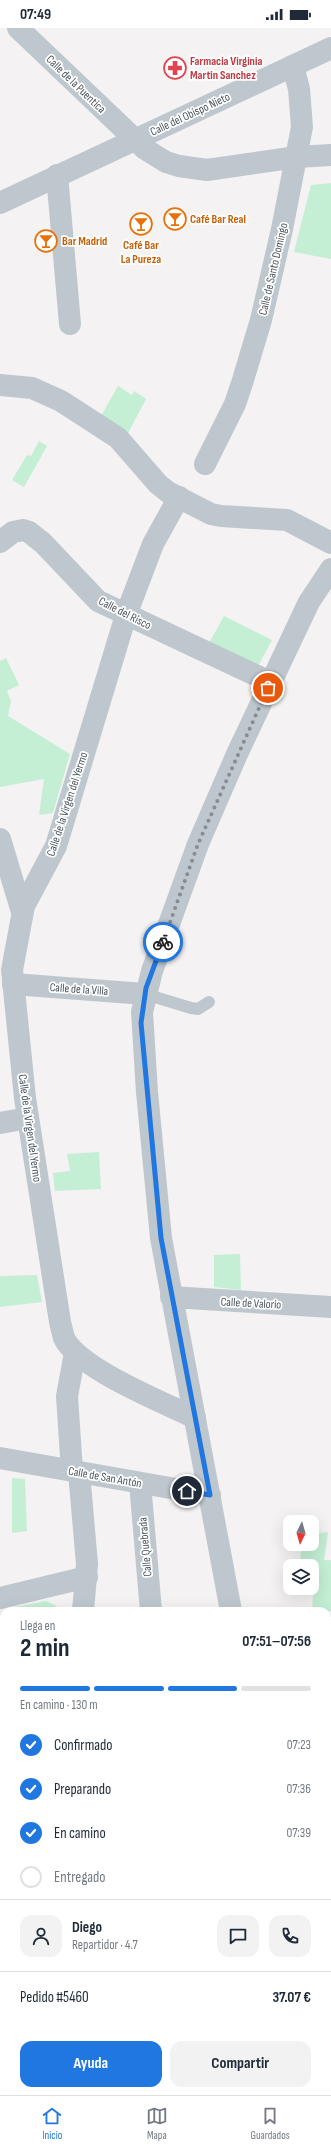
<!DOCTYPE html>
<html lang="es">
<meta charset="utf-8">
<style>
:root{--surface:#fff;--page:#f2f2f3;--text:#1f2937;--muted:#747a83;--line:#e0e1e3;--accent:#2177e0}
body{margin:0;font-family:"Sofia Sans Condensed",sans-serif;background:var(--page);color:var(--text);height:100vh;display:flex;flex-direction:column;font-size:15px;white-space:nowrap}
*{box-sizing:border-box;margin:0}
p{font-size:13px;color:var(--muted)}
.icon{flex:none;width:22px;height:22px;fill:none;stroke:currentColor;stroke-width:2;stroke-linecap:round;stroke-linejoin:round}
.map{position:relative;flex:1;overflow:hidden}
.details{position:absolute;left:0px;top:1579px;width:331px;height:488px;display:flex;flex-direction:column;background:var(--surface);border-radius:12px 12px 0 0;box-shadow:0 4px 16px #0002}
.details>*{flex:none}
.needle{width:26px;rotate:185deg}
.controls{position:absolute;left:283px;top:1487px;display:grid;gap:8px}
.controls a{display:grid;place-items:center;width:36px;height:36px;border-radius:8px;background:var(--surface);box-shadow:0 4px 16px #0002;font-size:20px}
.pin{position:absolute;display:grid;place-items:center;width:34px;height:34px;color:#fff;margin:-17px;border:2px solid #fff;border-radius:50%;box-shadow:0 1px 4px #0007}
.courier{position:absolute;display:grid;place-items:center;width:40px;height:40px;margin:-20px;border:3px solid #2177e0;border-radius:50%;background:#fff;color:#222;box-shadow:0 1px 5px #0007}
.headline em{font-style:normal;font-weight:700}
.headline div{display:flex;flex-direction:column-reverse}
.headline{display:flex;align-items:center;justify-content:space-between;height:68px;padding:0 20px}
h1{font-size:26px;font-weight:700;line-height:30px}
.bar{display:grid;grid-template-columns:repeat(4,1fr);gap:6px 4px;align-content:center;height:48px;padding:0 20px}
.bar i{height:5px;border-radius:3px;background:var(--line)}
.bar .active{background:var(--accent)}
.bar p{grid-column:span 4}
.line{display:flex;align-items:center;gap:10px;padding:0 20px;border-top:1px solid var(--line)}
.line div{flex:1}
.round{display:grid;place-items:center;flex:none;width:42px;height:42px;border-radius:12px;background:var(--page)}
ol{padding:0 20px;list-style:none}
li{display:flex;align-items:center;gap:12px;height:44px}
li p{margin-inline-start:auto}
li .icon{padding:4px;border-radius:50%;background:var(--accent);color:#fff;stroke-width:4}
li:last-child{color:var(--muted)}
li i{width:22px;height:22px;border:2px solid var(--line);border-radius:50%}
.primary-button{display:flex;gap:8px;margin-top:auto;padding:8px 20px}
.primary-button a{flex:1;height:46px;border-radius:12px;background:var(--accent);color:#fff;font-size:16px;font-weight:700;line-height:46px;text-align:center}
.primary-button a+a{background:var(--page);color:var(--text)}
.status{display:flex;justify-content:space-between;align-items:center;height:28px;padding:0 20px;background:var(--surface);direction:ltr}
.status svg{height:11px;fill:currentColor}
.menu{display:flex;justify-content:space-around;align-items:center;height:56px;border-top:1px solid var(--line);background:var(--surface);font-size:11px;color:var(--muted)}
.menu a{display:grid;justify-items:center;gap:2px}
.menu .active{color:var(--accent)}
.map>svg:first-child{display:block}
</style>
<div class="status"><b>07:49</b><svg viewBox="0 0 49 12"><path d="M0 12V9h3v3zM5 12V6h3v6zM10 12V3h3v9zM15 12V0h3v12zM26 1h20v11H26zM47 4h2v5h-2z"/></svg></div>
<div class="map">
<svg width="331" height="2067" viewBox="0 0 331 2067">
<rect width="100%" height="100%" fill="#f4f2f2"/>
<g fill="#c4efd4">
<polygon points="331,155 331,231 294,224 311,157"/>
<polygon points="118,358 132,367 134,363 146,371 127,407 101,388"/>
<polygon points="39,413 47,418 24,459 12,452 27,427 31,428"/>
<polygon points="224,588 272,612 256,642 208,617"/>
<polygon points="6,630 19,657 7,663 11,673 8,688 70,726 53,785 39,787 44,751 0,759 0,633"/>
<polygon points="99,1124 101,1161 55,1163 53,1145 70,1143 67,1126"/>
<polygon points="240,1226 241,1262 214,1259 214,1227"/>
<polygon points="37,1247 42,1274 0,1279 0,1248"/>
<polygon points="12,1450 25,1451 27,1503 12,1505"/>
<polygon points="328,1504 324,1532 331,1532 331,1583 312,1583 315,1532 300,1532 302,1516 312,1516 312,1506"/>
<polygon points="46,1573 55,1577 61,1583 6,1583 10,1580"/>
<polygon points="327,1776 329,1784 331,1784 331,1833 327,1834"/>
</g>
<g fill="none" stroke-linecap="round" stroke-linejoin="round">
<polyline stroke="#bec7ce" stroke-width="12" points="145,966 191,980 198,981 209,974"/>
<g stroke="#bec7ce" stroke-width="22">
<polyline points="18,0 145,121 166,134 179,138 207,142 297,129 331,127"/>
<polyline points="57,147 70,296"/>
<polyline points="0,175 331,20"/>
<polyline points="0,357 32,360 61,373 118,410 158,456 168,464 211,486 221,488 287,492 331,515"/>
<polyline points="205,436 235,376 243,352 261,292 282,201 302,99 299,61 293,38"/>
<path d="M179,469l-26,47 -27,71 -70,231 -32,60 -12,64 13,128 35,224 4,16c15,31 99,64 131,80"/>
<polyline points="0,514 13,504 23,502 29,504 43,515 98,573 270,654"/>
<polyline points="0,811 22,884"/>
<polyline points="13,956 145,966"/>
<polyline points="0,1095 28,1090"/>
<polyline points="171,1269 331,1279"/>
<polyline points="0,1430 210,1467"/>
<polyline points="72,1443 67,1368 75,1325"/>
<polyline points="79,1444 87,1536 83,1583"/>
<polyline points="140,1455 151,1583"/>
<polyline points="0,1570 87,1549"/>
<polyline points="231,1583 161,1210 147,1064 142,984 152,943 198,816 237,726 309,574 331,541"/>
<polyline points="327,1599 331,1599"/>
<polyline points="0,1621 4,1630"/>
<polyline points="327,1859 331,1858"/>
<polyline points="0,1964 4,1963"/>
<polyline points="147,2063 149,2067"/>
<polyline points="316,2063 317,2067"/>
</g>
</g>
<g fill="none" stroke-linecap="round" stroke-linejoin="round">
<polyline stroke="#868d92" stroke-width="4" stroke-dasharray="0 7.2" points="163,914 198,816 268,660"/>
<polyline stroke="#2177e0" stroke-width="5" points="163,914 146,960 141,995 161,1210 210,1467 187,1463"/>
</g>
<defs>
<g id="pharmacy-ring" transform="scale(1.15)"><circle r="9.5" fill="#fff" stroke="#e0444e" stroke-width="1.5"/><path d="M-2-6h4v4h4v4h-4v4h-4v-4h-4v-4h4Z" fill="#e0444e"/></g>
<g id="bar-ring" transform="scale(1.15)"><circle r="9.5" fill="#fff" stroke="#e8710a" stroke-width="1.5"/><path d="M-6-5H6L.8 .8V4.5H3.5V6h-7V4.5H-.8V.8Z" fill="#e8710a"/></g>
</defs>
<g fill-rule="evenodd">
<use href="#pharmacy-ring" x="175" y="40"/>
<use href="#bar-ring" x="175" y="191"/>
<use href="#bar-ring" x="141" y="196"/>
<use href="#bar-ring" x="46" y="213"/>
</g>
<g text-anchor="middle" stroke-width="3.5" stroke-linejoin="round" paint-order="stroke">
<g font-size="12" font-weight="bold" fill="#be3a42" stroke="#fff" text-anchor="start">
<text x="190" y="37">Farmacia Virginia<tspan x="190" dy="14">Martin Sanchez</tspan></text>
</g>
<g font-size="12" fill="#4a565f" stroke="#fff">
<text transform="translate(76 56) rotate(44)" y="4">Calle de la Puentica</text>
<text transform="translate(190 86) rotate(-25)" y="4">Calle del Obispo Nieto</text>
<text transform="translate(273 241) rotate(-77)" y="4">Calle de Santo Domingo</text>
<text transform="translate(125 585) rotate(27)" y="4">Calle del Risco</text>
<text transform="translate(67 776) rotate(-72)" y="4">Calle de la Virgen del Yermo</text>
<text transform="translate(79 961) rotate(4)" y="4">Calle de la Villa</text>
<text transform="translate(30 1100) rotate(82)" y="4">Calle de la Virgen del Yermo</text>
<text transform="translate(251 1275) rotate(3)" y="4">Calle de Valorio</text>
<text transform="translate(105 1449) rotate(10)" y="4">Calle de San Antón</text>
<text transform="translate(145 1519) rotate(-95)" y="4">Calle Quebrada</text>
</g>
<g font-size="12" font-weight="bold" fill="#c56008" stroke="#fff" text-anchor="start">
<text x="190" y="195">Café Bar Real</text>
<text x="62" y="217">Bar Madrid</text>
<text x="141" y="221" text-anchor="middle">Café Bar<tspan x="141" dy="14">La Pureza</tspan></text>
</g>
</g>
</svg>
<div class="controls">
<a><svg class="needle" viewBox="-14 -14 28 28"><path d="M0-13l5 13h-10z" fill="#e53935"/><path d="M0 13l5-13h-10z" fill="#747a83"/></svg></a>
<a><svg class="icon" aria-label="layers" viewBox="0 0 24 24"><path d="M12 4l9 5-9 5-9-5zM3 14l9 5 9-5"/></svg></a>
</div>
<div class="pin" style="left:268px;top:660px;background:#ea580c"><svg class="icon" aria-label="bag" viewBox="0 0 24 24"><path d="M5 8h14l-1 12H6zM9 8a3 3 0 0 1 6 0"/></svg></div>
<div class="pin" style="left:187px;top:1463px;background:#1f2937"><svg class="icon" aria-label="home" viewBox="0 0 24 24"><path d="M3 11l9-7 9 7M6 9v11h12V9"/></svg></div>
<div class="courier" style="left:163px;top:914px"><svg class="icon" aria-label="bike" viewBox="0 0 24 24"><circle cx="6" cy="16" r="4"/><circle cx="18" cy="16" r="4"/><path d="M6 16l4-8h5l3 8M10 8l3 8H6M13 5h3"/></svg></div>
<section class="details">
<div class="headline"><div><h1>2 min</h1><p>Llega en</p></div><em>07:51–07:56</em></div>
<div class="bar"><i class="active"></i><i class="active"></i><i class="active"></i><i></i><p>En camino · 130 m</p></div>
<ol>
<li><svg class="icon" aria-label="check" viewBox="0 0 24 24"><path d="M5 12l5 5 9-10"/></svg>Confirmado<p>07:23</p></li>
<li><svg class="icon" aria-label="check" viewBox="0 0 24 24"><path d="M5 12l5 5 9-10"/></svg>Preparando<p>07:36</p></li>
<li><svg class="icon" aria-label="check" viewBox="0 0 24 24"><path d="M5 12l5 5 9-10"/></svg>En camino<p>07:39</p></li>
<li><i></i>Entregado</li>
</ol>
<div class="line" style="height:72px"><a class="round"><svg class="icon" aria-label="person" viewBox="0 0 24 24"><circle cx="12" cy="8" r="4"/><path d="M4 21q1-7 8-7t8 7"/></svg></a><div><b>Diego</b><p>Repartidor · 4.7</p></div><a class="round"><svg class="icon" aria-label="chat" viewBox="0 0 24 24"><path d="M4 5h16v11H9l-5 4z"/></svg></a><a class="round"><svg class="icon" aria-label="phone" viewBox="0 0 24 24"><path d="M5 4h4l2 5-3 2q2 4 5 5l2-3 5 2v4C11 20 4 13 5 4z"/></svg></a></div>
<div class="line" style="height:52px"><div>Pedido #5460</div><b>37.07 €</b></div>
<div class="primary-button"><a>Ayuda</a><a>Compartir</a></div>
</section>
</div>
<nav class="menu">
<a class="active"><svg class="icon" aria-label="home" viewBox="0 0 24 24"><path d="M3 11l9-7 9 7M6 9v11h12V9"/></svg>Inicio</a>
<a><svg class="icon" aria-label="map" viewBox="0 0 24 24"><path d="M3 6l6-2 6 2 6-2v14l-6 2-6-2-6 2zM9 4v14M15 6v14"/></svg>Mapa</a>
<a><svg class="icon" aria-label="saved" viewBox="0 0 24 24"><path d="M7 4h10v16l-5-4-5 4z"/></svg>Guardados</a>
</nav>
